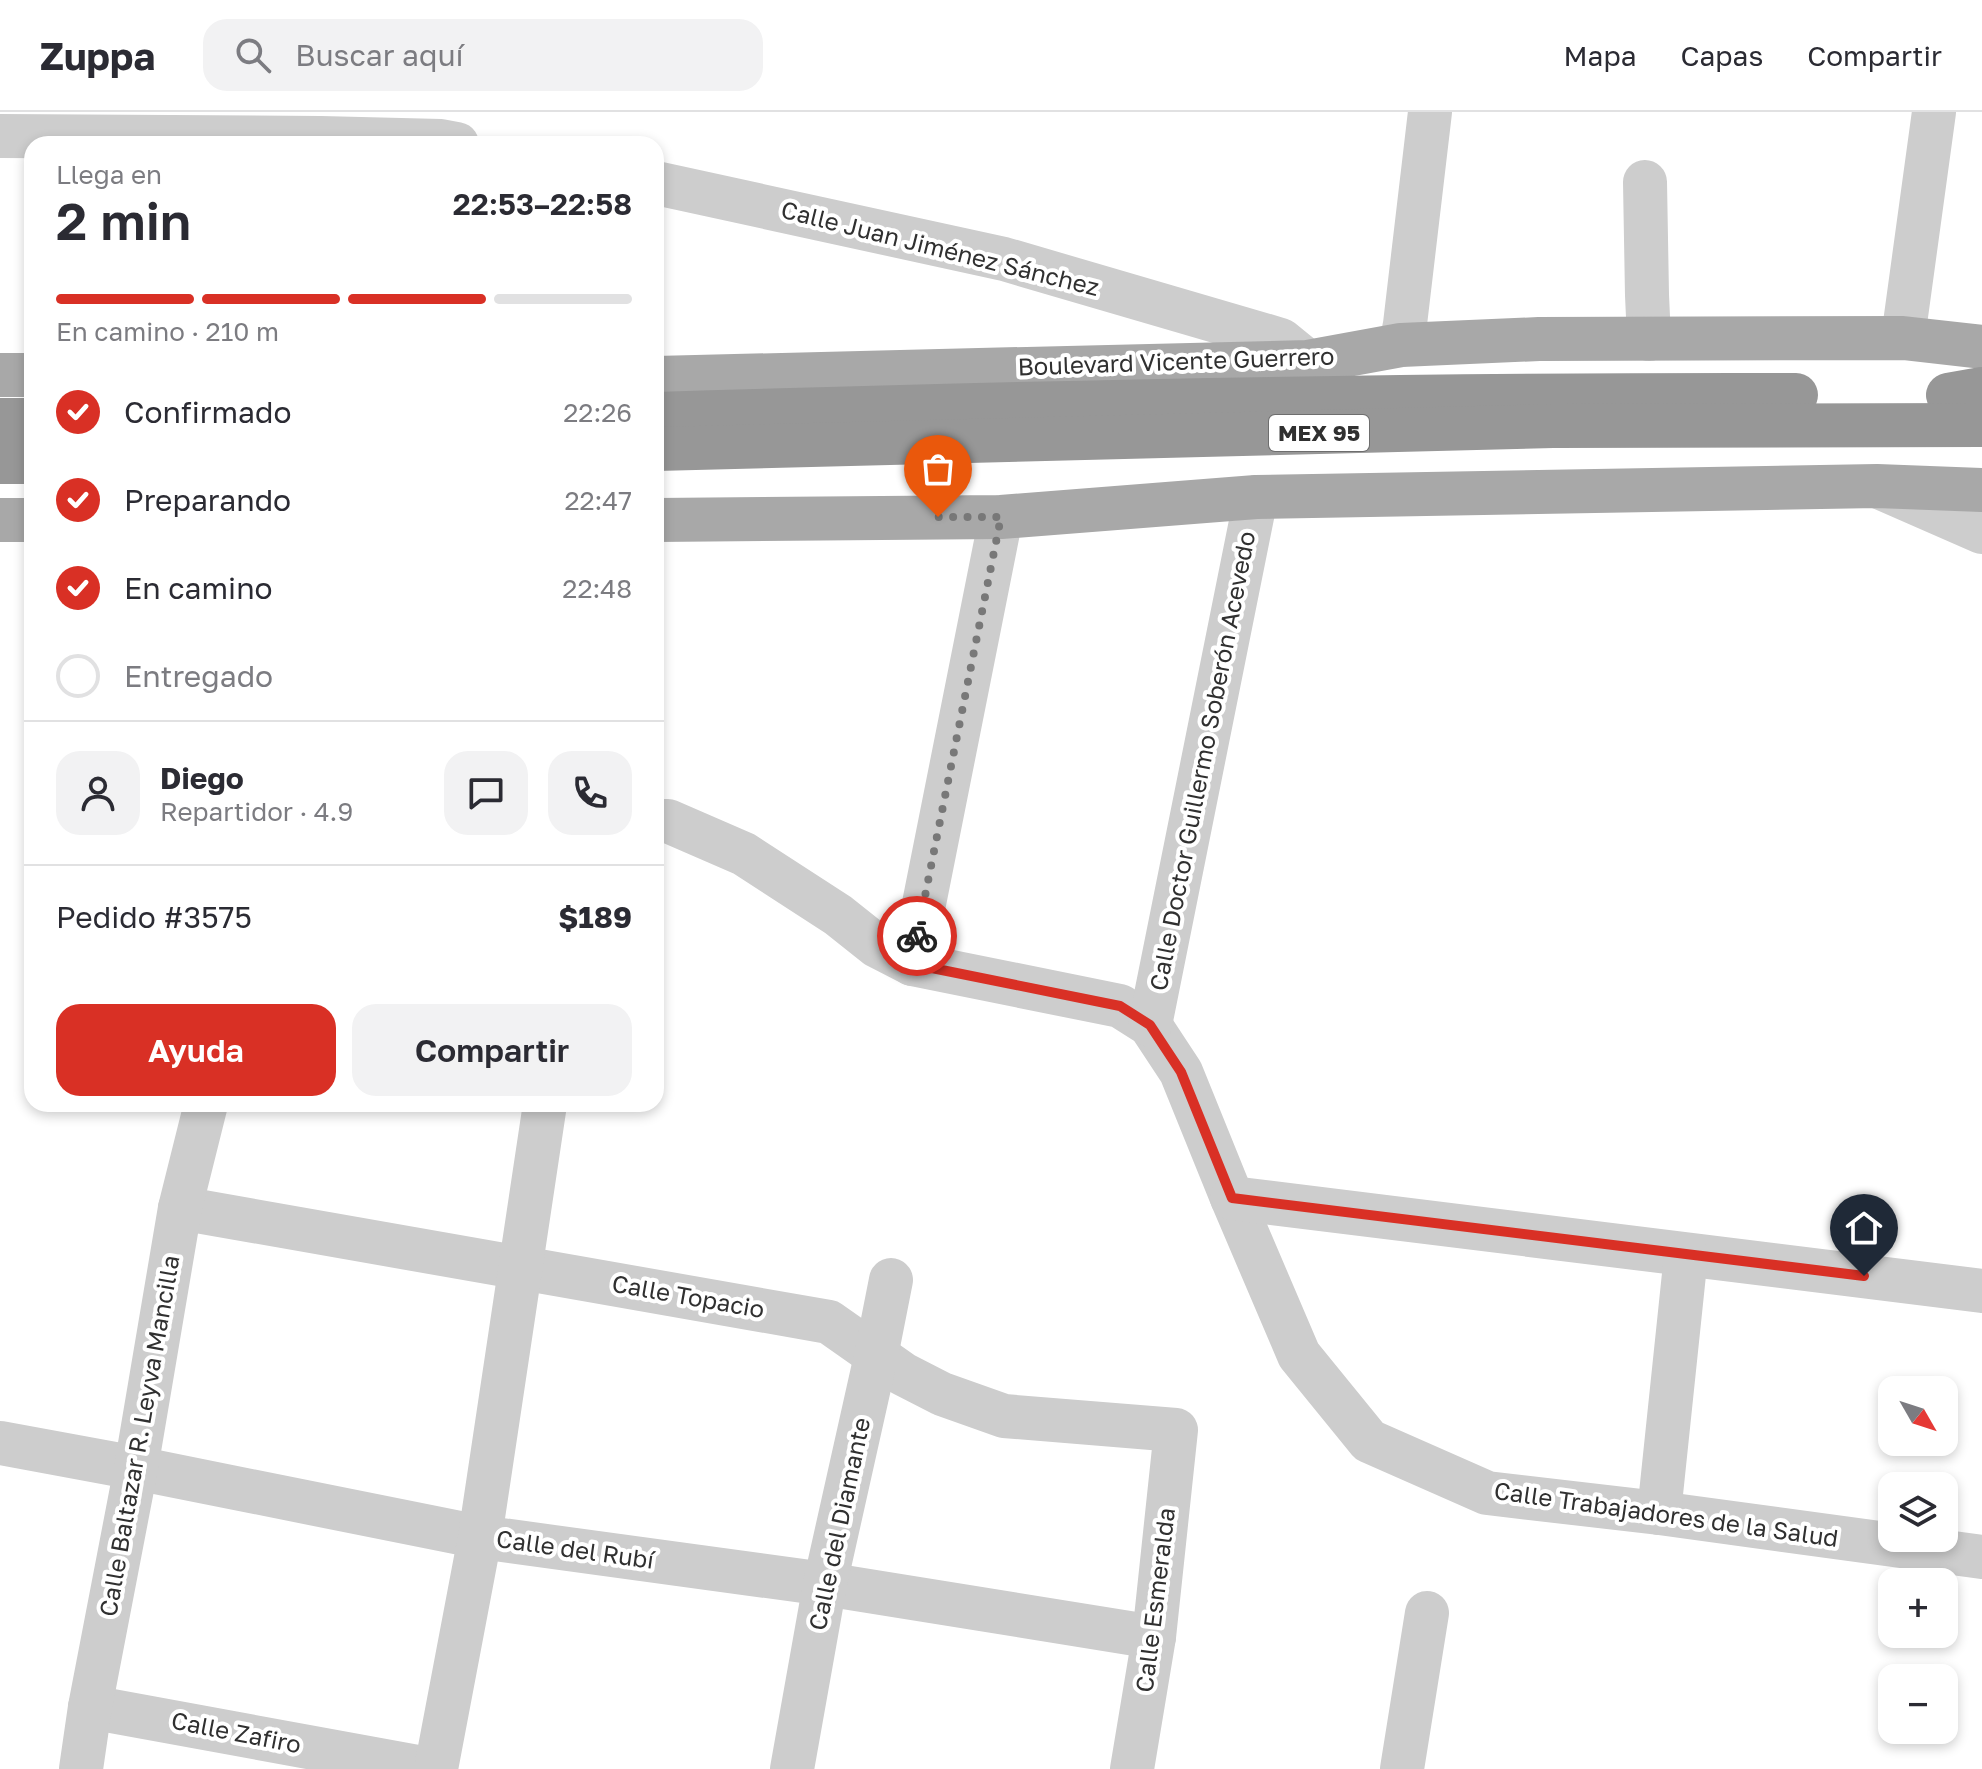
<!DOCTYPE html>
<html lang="es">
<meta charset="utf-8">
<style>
:root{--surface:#fff;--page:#f2f2f3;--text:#2b2b33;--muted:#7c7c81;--line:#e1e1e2;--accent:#d93025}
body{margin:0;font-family:"Golos Text",sans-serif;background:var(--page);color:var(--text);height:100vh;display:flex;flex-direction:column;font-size:30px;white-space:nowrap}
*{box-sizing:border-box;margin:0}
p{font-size:26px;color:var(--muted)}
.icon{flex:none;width:44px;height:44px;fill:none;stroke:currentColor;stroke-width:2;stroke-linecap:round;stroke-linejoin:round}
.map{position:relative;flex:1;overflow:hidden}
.panel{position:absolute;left:24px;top:24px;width:640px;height:976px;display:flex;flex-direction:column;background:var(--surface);border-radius:24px;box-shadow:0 4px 12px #0003}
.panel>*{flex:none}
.needle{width:52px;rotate:129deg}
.controls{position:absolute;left:1878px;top:1264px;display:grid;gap:16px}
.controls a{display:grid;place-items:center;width:80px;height:80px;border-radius:16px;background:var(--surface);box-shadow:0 4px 12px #0003;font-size:40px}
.pin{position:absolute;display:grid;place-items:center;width:68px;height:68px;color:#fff;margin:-82px -34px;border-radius:50% 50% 50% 0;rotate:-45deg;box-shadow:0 0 8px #0007}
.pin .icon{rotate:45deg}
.courier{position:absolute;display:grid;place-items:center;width:80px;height:80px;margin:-40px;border:6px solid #d93025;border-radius:50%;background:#fff;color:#222;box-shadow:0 2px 10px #0007}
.headline em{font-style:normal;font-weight:600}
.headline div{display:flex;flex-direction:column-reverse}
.headline{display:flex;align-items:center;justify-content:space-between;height:136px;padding:0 32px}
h1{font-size:52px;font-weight:600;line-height:60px}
.bar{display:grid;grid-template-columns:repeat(4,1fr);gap:12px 8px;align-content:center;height:96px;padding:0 32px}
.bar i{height:10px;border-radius:6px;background:var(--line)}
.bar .current{background:var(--accent)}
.bar p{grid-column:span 4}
.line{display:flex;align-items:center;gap:20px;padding:0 32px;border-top:2px solid var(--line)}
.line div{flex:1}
.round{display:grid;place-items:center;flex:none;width:84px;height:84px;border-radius:24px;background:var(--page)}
ol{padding:0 32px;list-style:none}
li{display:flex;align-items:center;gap:24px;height:88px}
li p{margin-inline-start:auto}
li .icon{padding:8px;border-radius:50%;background:var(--accent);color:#fff;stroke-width:4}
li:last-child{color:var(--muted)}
li i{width:44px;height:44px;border:4px solid var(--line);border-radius:50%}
.cta{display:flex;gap:16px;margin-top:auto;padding:16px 32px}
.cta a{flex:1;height:92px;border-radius:24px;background:var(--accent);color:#fff;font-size:32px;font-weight:600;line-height:92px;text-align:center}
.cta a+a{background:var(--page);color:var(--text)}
header{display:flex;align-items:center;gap:48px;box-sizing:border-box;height:112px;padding:0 40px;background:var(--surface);border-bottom:2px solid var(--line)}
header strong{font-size:38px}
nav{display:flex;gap:44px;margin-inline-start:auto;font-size:28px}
.search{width:560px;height:72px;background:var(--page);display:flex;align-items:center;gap:20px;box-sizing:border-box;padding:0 28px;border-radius:24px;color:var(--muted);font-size:30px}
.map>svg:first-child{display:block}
</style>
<header>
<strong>Zuppa</strong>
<div class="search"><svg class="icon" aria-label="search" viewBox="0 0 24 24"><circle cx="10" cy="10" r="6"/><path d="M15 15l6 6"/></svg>Buscar aquí</div>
<nav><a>Mapa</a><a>Capas</a><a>Compartir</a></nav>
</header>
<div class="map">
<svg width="1982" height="1657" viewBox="0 0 1982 1657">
<rect width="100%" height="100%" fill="#fff"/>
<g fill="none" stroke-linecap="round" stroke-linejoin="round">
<g stroke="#cdcdcd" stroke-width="44">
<polyline points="0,24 321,26 441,29 457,32"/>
<polyline points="1645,70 1647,183 1649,227"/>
<polyline points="656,71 1004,147 1281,228 1308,250"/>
<polyline points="1903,226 1934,0"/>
<polyline points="1401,233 1405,212 1430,0"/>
<polyline points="1879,375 1982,420"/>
<polyline points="656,709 668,709 744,742 838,803 877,834 912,852 1120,894 1150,913 1181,960 1232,1086 1299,1243 1369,1329 1487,1381 1659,1401 1982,1445"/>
<polyline points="912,852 1001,405"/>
<polyline points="1150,913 1256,385"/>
<polyline points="1232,1086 1982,1179"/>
<polyline points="180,1096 829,1210 903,1262 942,1282 1004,1304 1176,1318 1154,1525 1132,1657"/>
<polyline points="0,1331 136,1356 480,1425 825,1472 1154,1525"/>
<polyline points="1659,1401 1686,1143"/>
<polyline points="90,1595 428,1657"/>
<polyline points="81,1657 90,1595 136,1356 180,1096 206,992"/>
<polyline points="436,1657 480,1425 545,992"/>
<polyline points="792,1657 825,1472 876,1244 891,1168"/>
<polyline points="1402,1657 1427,1501"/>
</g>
<g stroke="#a8a8a8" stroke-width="44">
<polyline points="0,263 32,263"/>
<polyline points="656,266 1308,250 1401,233 1539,227 1903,226 1982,235"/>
<polyline points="0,408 32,408"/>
<polyline points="656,408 1001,405 1256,385 1877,374 1982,378"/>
</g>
<g stroke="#979797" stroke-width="44">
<polyline points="1948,283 1982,277"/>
<path d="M656,302c380,-12 760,-20 1140,-19"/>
<polyline points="0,308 32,308"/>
<polyline points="656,337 1553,314 1982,313"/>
<polyline points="0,350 32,350"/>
</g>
</g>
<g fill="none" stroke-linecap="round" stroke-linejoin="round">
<polyline stroke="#787878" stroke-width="8" stroke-dasharray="0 14.4" points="917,824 1001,405 938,405"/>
<polyline stroke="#d93025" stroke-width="10" points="917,824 912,852 1120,894 1150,913 1181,960 1232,1086 1864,1164"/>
</g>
<g text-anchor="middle" stroke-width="8" stroke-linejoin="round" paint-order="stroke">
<rect fill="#fff" stroke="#6e6e6e" stroke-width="2" x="1269" y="303" width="100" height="36" rx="6"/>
<g font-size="22" font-weight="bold" fill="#303030">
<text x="1319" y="329">MEX 95</text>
</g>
<g font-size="24" fill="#303030" stroke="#fff">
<text transform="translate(940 137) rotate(14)" y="8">Calle Juan Jiménez Sánchez</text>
<text transform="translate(1176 250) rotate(-2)" y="8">Boulevard Vicente Guerrero</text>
<text transform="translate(1203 649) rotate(-79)" y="8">Calle Doctor Guillermo Soberón Acevedo</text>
<text transform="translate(688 1185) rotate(10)" y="8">Calle Topacio</text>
<text transform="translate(140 1324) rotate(-80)" y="8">Calle Baltazar R. Leyva Mancilla</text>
<text transform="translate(1666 1403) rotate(8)" y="8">Calle Trabajadores de la Salud</text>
<text transform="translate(840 1412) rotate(-78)" y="8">Calle del Diamante</text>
<text transform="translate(575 1438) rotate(8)" y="8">Calle del Rubí</text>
<text transform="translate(1156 1488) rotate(-83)" y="8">Calle Esmeralda</text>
<text transform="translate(236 1621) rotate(11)" y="8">Calle Zafiro</text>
</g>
</g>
</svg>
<div class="controls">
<a><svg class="needle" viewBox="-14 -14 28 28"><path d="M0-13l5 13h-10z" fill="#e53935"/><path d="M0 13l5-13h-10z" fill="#7c7c81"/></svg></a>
<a><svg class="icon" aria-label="layers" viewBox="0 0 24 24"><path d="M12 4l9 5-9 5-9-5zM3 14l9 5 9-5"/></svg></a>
<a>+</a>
<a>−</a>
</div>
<div class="pin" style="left:938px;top:405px;background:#ea580c"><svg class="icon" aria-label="bag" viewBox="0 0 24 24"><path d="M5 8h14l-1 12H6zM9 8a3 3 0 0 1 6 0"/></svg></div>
<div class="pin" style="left:1864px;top:1164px;background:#1f2937"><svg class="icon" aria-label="home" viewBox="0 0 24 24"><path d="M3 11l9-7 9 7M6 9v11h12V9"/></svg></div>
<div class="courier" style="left:917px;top:824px"><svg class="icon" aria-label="bike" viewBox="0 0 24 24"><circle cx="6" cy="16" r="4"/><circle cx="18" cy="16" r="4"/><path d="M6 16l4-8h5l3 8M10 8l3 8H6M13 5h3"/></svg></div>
<section class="panel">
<div class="headline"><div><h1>2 min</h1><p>Llega en</p></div><em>22:53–22:58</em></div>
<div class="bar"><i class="current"></i><i class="current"></i><i class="current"></i><i></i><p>En camino · 210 m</p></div>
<ol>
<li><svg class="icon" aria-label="check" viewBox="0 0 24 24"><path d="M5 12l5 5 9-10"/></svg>Confirmado<p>22:26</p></li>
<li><svg class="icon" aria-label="check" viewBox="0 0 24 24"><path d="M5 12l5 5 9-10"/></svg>Preparando<p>22:47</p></li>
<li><svg class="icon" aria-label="check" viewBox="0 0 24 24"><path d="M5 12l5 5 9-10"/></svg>En camino<p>22:48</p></li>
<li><i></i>Entregado</li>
</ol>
<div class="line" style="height:144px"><a class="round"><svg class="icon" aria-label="person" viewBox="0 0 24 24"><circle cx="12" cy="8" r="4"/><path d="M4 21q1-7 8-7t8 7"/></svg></a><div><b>Diego</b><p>Repartidor · 4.9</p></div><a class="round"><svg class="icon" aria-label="chat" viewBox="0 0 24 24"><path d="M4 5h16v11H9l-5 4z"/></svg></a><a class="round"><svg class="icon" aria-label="phone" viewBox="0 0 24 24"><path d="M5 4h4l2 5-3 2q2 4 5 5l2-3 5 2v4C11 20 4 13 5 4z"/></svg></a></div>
<div class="line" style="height:104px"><div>Pedido #3575</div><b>$189</b></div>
<div class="cta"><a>Ayuda</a><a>Compartir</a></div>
</section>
</div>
